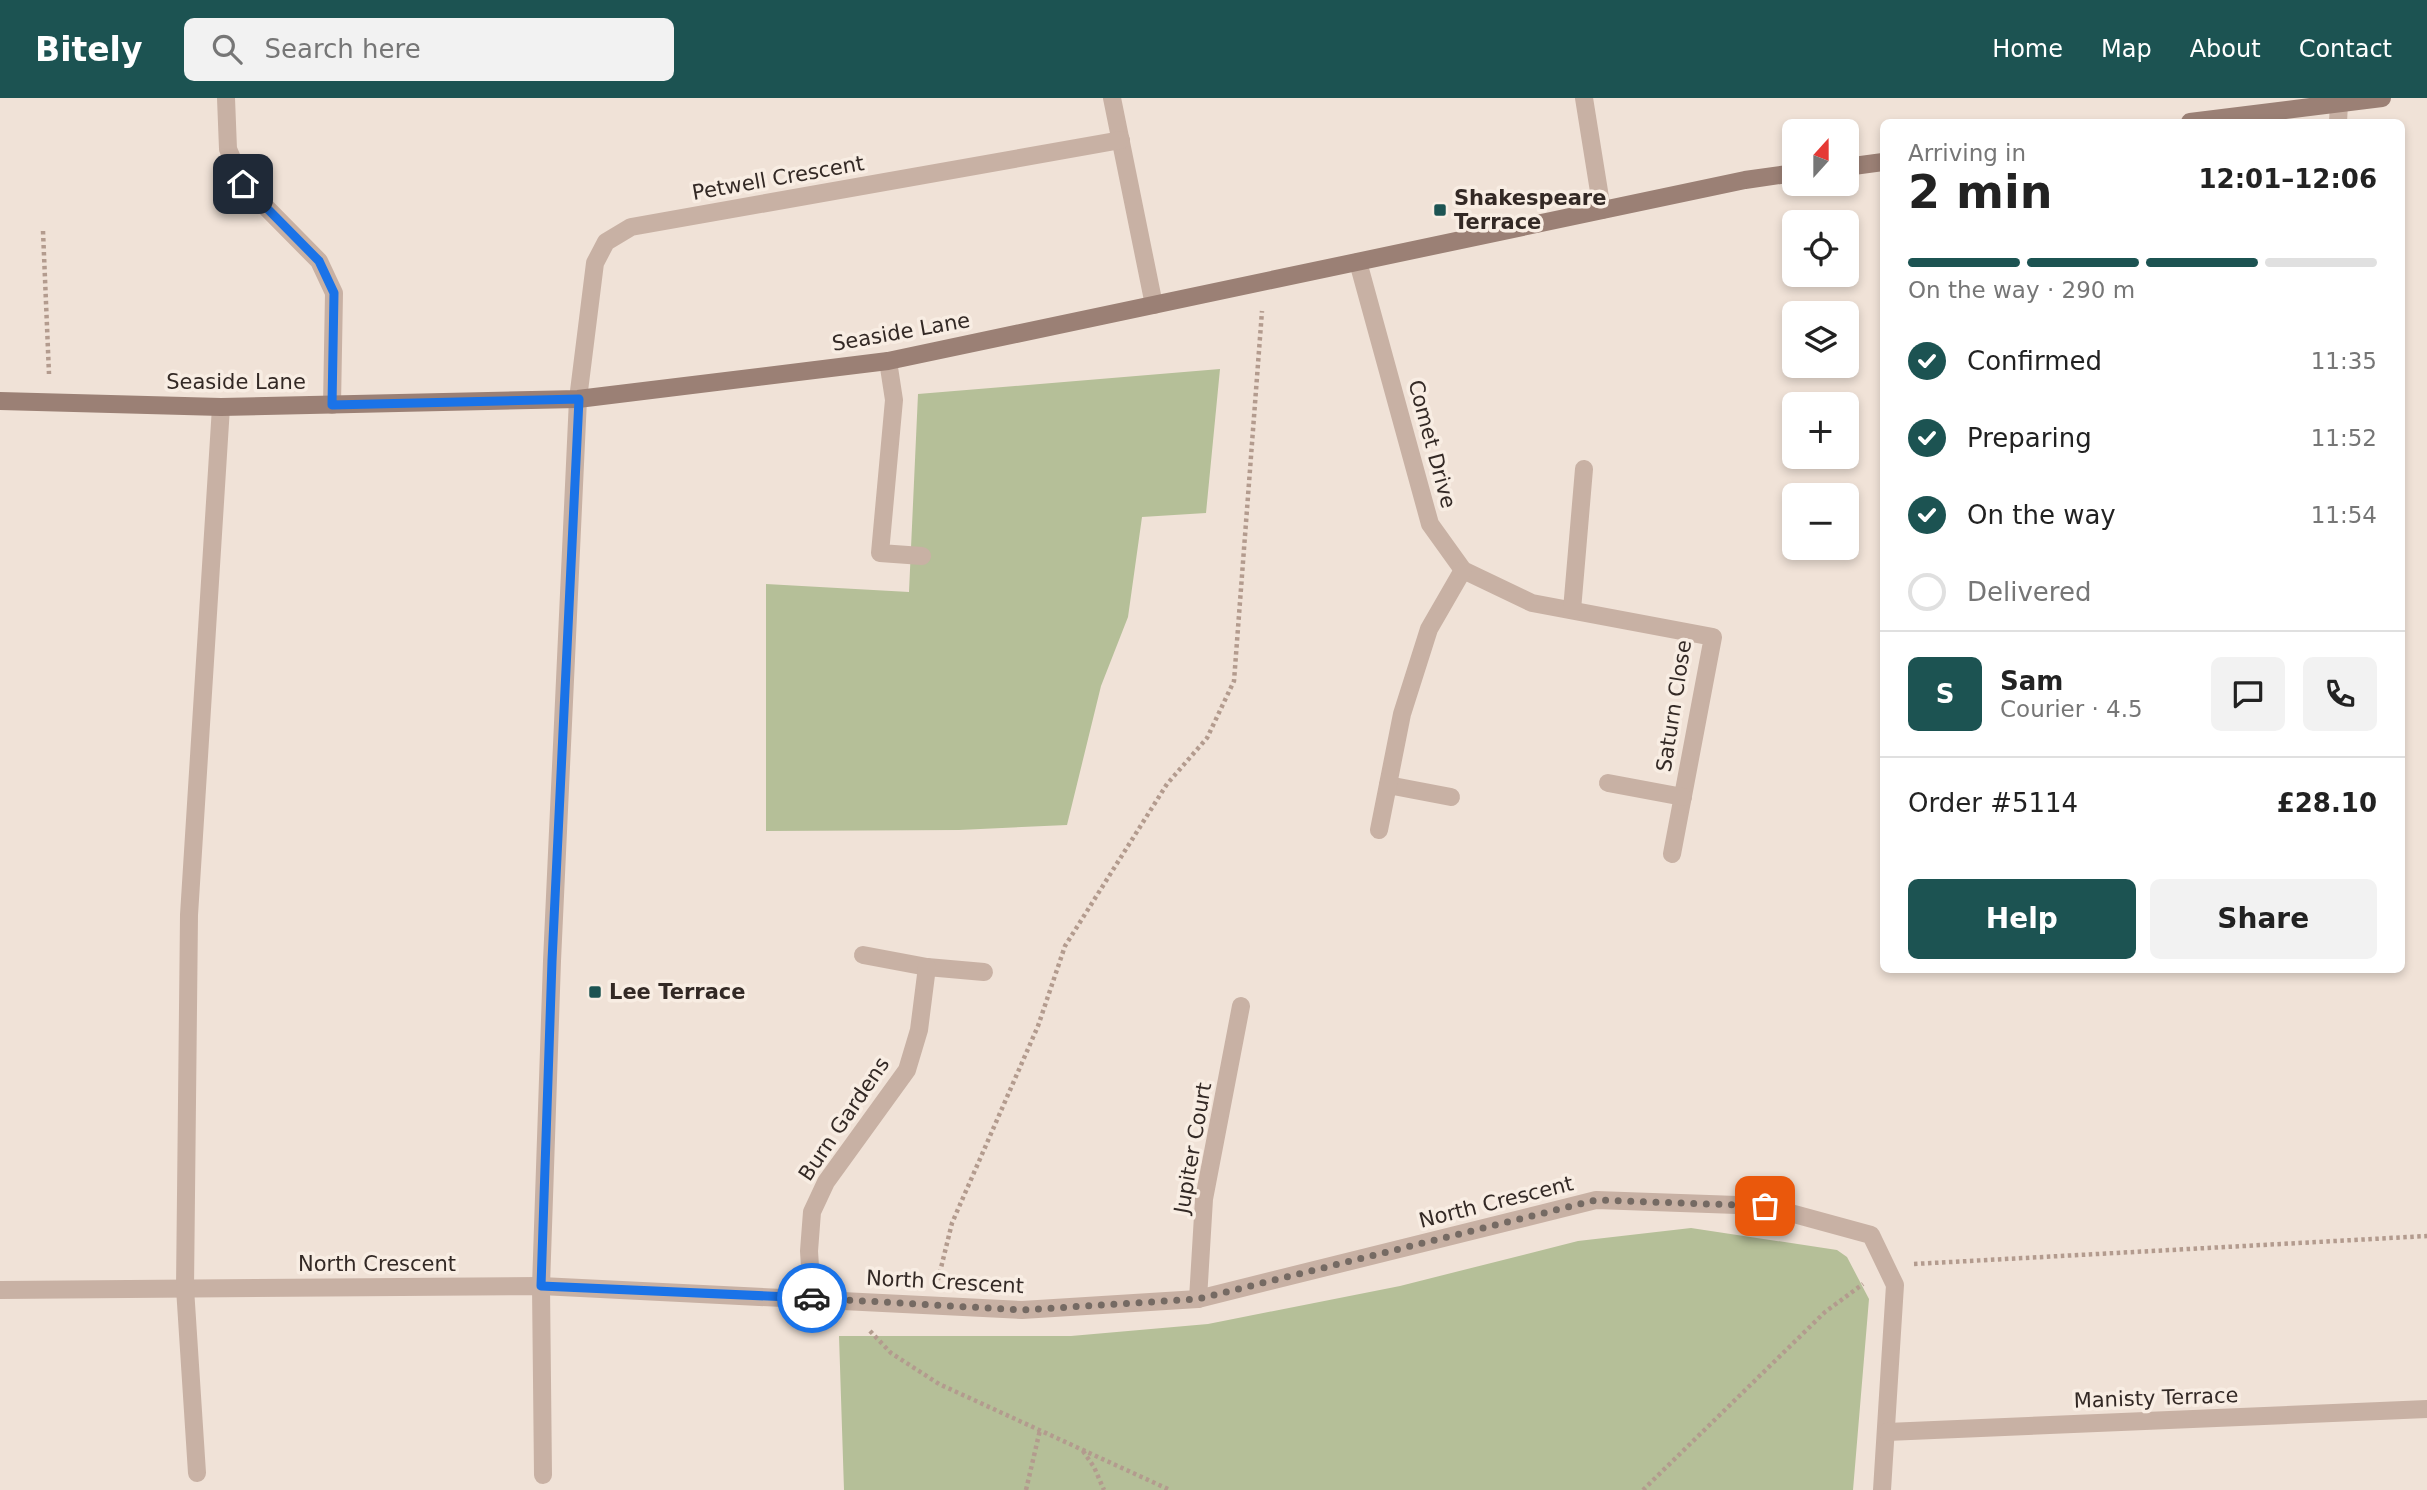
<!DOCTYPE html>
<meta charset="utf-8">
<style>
:root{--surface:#fff;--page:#f2f2f2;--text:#222;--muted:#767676;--line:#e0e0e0;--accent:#1c5352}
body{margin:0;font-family:"DejaVu Sans",sans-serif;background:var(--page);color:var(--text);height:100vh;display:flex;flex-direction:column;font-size:26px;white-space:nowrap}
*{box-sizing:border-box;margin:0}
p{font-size:23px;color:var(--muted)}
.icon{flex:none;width:38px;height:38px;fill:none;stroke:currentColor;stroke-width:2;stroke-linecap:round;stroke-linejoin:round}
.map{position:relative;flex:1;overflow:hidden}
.panel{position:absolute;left:1880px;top:21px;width:525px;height:854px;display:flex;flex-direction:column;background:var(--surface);border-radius:10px;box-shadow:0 4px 10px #0003}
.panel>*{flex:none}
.needle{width:46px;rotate:21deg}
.fabs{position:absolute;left:1782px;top:21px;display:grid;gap:14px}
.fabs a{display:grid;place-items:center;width:77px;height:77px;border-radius:10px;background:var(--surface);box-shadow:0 4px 10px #0003;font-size:35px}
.pin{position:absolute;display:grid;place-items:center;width:60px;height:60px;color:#fff;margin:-30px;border-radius:14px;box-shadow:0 4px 10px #0006}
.courier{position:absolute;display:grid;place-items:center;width:70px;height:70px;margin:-35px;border:5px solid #1a73e8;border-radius:50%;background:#fff;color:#222;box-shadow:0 2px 9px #0007}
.headline em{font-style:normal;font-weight:700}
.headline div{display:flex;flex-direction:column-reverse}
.headline{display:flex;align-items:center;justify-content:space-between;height:119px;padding:0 28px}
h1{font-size:46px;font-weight:700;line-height:52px}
.bar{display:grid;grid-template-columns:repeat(4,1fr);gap:10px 7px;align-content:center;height:84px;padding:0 28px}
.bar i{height:9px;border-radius:5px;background:var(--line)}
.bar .selected{background:var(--accent)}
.bar p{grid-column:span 4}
.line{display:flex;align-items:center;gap:18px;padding:0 28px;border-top:2px solid var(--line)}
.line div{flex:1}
.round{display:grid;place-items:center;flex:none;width:74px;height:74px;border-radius:10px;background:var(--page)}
ol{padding:0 28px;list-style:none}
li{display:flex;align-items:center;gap:21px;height:77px}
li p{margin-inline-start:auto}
li .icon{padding:7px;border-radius:50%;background:var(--accent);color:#fff;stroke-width:4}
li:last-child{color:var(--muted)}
li i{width:38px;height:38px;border:4px solid var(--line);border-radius:50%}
.button{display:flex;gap:14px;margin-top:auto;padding:14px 28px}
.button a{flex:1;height:80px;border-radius:10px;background:var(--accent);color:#fff;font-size:28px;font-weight:700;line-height:80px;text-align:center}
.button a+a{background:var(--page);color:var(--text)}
header{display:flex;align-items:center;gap:42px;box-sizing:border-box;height:98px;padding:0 35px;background:var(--accent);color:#fff}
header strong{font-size:33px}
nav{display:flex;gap:38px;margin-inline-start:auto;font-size:24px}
.search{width:490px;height:63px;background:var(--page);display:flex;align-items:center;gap:18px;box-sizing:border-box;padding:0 24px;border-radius:10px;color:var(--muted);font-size:26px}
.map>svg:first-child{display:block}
</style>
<header>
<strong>Bitely</strong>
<div class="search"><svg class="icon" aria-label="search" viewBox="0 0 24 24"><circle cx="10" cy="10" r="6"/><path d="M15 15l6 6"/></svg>Search here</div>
<nav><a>Home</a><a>Map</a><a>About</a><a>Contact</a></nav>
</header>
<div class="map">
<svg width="2427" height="1392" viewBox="0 0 2427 1392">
<rect width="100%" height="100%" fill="#f0e2d7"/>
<g fill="#b5bf98">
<polygon points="1220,271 1206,415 1142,419 1128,519 1101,588 1067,727 959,732 766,733 766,486 909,494 918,296"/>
<polygon points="1691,1130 1837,1152 1847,1159 1869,1201 1853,1392 844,1392 839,1238 1071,1238 1208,1226 1400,1188 1578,1143"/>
</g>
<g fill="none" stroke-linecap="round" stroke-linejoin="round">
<g stroke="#b39b8e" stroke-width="4.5" stroke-dasharray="3.5 3.5" stroke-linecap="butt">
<polyline points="43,133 49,276"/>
<polyline points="1914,1166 2427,1138"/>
<polyline points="938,1182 952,1125 1038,928 1065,848 1167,686 1207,640 1234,583 1262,213"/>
<polyline points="870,1233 891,1255 939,1286 1170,1392"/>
<polyline points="1083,1353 1094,1369 1104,1392"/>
<polyline points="1026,1392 1040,1332"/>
<polyline points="1643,1392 1825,1214 1863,1186"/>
</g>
<g stroke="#c8b1a4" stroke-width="18">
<polyline points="2338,24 2339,6"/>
<polyline points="888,263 894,302 880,455 922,458"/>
</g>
<g stroke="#c8b1a4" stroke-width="18">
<polyline points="226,0 228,51 243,86 319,163 334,195 332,307"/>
<polyline points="1112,0 1154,207"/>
<polyline points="1584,0 1602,112"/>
<polyline points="1358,164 1430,426 1463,472 1532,505 1713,539 1672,756"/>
<polyline points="1572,512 1584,371"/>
<polyline points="1608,685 1683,699"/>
<polyline points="1388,687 1451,699"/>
<polyline points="1379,732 1402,616 1429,531 1463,472"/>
<polyline points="863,857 927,869 984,874"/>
<polyline points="0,1192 541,1188 1022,1212 1198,1201 1596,1102 1765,1108 1871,1137 1895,1187 1882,1392"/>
<polyline points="812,1200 809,1153 812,1114 826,1084 907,972 919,932 927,869"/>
<polyline points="1198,1201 1204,1101 1241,908"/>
<polyline points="1887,1334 2427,1311"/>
<polyline points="197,1375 185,1190 189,817 221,309"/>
<polyline points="543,1377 541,1188 552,863 578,301 595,165 606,144 631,129 1121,42"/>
</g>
<g stroke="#9b8075" stroke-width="18">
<polyline points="2190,24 2382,0"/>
<polyline points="1846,69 1883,64"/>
<polyline points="0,303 221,309 578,301 888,263 1745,82 1794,75"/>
</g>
</g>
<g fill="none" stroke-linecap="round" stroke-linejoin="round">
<polyline stroke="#756a63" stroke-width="7" stroke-dasharray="0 12.6" points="812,1200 1022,1212 1198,1201 1596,1102 1765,1108"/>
<polyline stroke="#1a73e8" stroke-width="9" points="243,86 319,163 334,195 332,307 579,301 552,863 541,1188 812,1200"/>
</g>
<g fill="#1c5352" stroke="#f8ede3" stroke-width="2.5">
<rect x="1433" y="105" width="14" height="14" rx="3.5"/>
<rect x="588" y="887" width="14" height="14" rx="3.5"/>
</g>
<g text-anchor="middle" stroke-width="7" stroke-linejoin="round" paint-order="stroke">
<g font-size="21" fill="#332925" stroke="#f8ede3">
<text transform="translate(778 80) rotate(-10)" y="7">Petwell Crescent</text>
<text transform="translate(901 234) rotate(-10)" y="7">Seaside Lane</text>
<text x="236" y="291">Seaside Lane</text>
<text transform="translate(1432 346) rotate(75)" y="7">Comet Drive</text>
<text transform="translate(1674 608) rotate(-81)" y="7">Saturn Close</text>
<text transform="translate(844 1021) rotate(-56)" y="7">Burn Gardens</text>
<text transform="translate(1193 1050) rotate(-80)" y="7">Jupiter Court</text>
<text transform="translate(1496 1104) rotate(-14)" y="7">North Crescent</text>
<text x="377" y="1173">North Crescent</text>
<text transform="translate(945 1184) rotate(3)" y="7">North Crescent</text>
<text transform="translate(2156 1300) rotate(-2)" y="7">Manisty Terrace</text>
</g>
<g font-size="21" font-weight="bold" fill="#332925" stroke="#f8ede3" text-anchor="start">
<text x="1454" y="107">Shakespeare<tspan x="1454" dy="24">Terrace</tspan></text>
<text x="609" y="901">Lee Terrace</text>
</g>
</g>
</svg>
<div class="fabs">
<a><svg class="needle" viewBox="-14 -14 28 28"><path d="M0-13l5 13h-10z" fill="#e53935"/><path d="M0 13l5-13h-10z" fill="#767676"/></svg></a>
<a><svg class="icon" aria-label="locate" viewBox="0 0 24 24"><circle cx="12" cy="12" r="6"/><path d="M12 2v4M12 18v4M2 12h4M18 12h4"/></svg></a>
<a><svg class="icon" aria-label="layers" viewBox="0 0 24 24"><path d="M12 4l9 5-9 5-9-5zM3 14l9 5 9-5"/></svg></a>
<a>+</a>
<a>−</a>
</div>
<div class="pin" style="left:1765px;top:1108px;background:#ea580c"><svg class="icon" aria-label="bag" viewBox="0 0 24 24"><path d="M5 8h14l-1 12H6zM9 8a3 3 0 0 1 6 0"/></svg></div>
<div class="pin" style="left:243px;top:86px;background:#1f2937"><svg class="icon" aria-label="home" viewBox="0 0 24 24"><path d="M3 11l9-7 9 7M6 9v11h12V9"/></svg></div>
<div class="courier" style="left:812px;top:1200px"><svg class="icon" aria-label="car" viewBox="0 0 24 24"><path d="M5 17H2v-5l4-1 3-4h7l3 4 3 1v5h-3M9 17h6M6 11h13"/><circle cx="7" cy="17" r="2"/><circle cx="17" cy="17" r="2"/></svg></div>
<section class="panel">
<div class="headline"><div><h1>2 min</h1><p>Arriving in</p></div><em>12:01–12:06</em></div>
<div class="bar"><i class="selected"></i><i class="selected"></i><i class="selected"></i><i></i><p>On the way · 290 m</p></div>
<ol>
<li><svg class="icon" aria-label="check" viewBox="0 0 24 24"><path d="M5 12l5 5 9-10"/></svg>Confirmed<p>11:35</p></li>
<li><svg class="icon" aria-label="check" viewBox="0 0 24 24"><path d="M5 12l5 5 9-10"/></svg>Preparing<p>11:52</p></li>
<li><svg class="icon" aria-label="check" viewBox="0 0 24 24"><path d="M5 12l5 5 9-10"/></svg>On the way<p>11:54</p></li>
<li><i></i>Delivered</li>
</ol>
<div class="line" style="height:126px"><b class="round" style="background:var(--accent);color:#fff">S</b><div><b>Sam</b><p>Courier · 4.5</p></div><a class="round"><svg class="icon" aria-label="chat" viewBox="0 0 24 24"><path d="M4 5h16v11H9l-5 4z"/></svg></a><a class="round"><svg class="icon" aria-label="phone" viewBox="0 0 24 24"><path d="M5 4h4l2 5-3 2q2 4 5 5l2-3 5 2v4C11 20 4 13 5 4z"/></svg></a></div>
<div class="line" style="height:91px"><div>Order #5114</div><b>£28.10</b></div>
<div class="button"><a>Help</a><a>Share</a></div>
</section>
</div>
